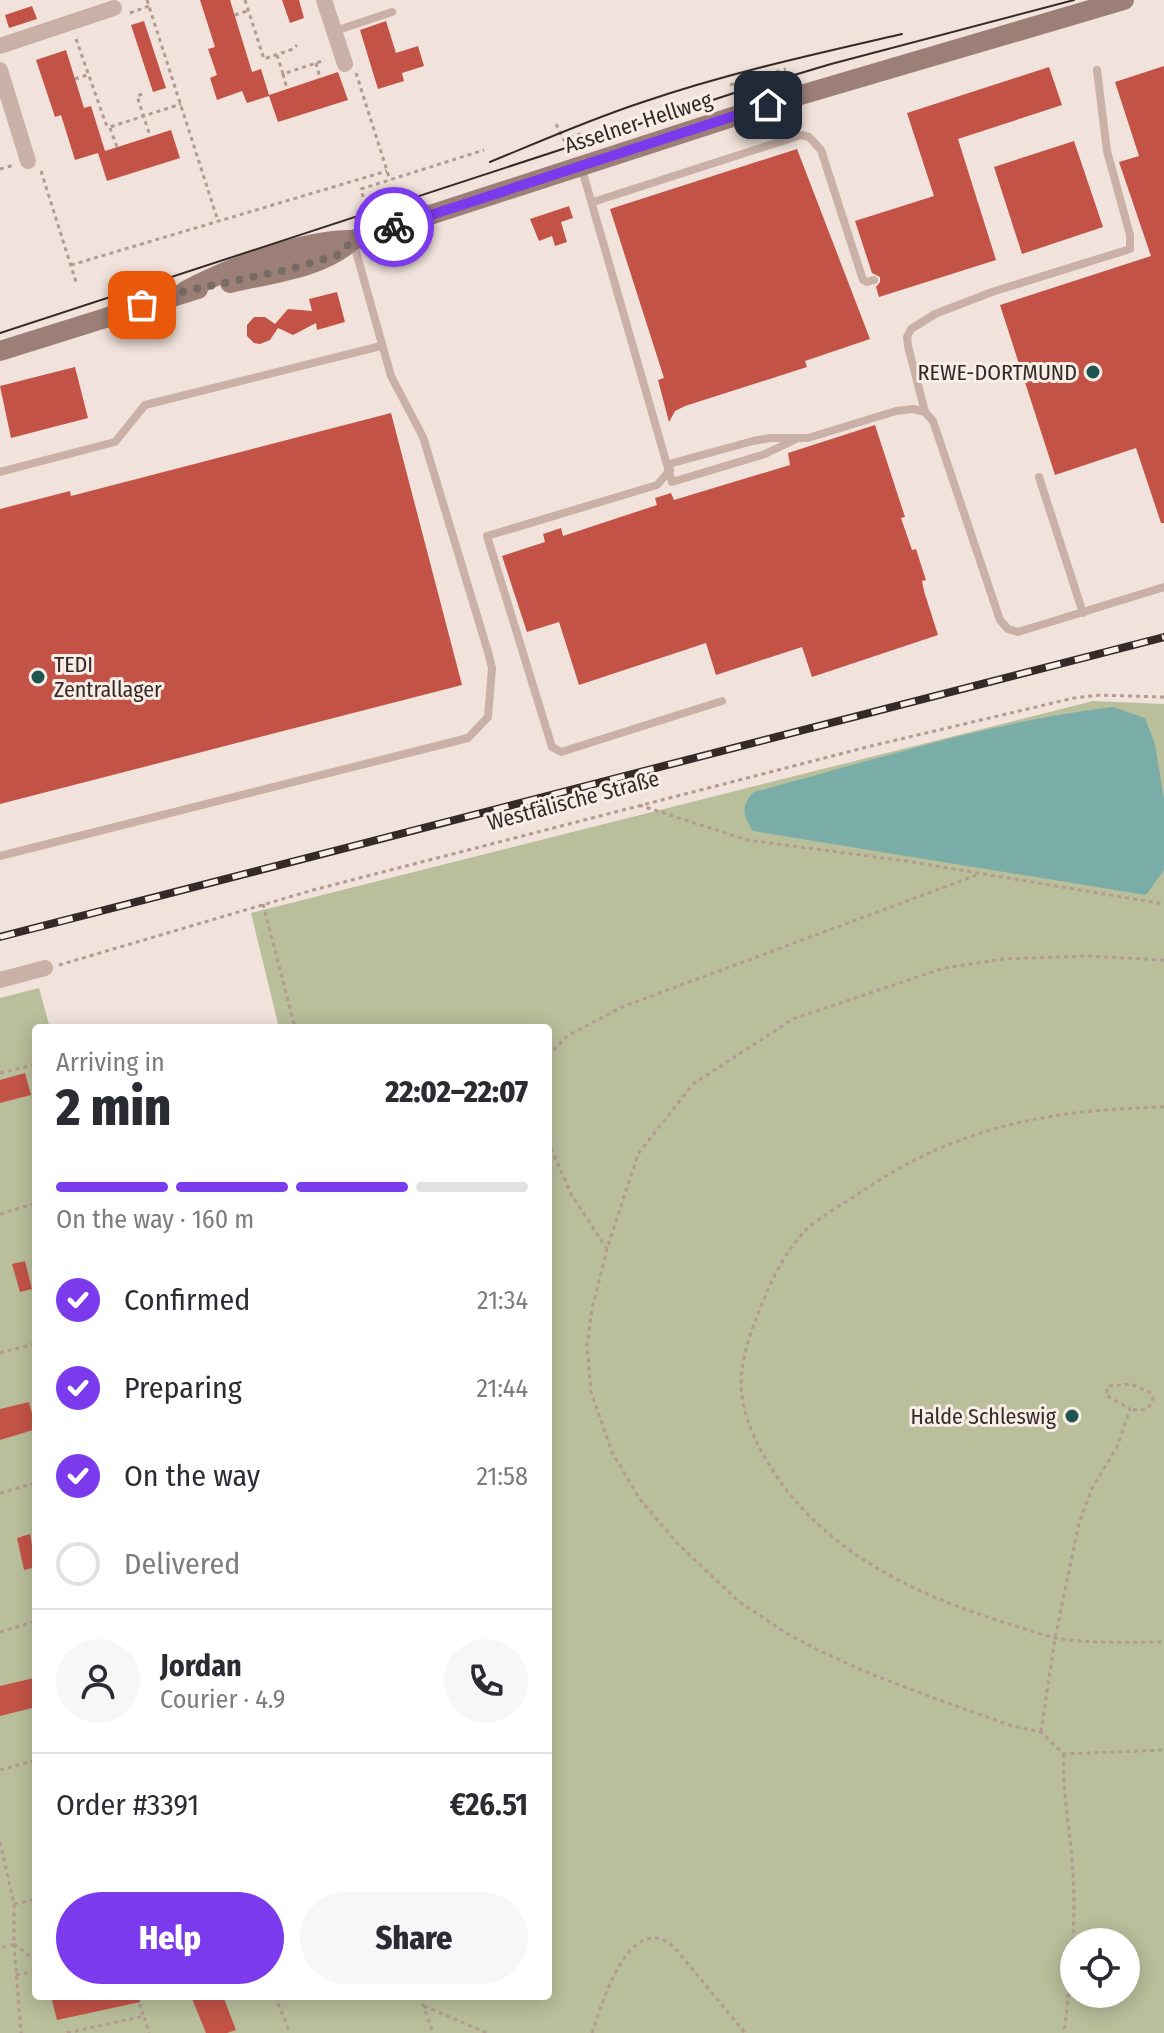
<!DOCTYPE html>
<meta charset="utf-8">
<style>
:root{--surface:#fff;--page:#f7f7f7;--text:#2b2b33;--muted:#7c7c81;--line:#e1e1e2;--accent:#7c3aed}
body{margin:0;font-family:"Fira Sans Condensed",sans-serif;background:var(--page);color:var(--text);height:100vh;display:flex;flex-direction:column;font-size:30px;white-space:nowrap}
*{box-sizing:border-box;margin:0}
p{font-size:26px;color:var(--muted)}
.icon{flex:none;width:44px;height:44px;fill:none;stroke:currentColor;stroke-width:2;stroke-linecap:round;stroke-linejoin:round}
.map{position:relative;flex:1;overflow:hidden}
.panel{position:absolute;left:32px;top:1024px;width:520px;height:976px;display:flex;flex-direction:column;background:var(--surface);border-radius:8px;box-shadow:0 4px 20px #0003}
.panel>*{flex:none}
.fabs{position:absolute;left:1060px;top:1928px;display:grid;gap:16px}
.fabs a{display:grid;place-items:center;width:80px;height:80px;border-radius:50%;background:var(--surface);box-shadow:0 4px 20px #0003;font-size:40px}
.pin{position:absolute;display:grid;place-items:center;width:68px;height:68px;color:#fff;margin:-34px;border-radius:16px;box-shadow:0 4px 12px #0006}
.courier{position:absolute;display:grid;place-items:center;width:80px;height:80px;margin:-40px;border:6px solid #7c3aed;border-radius:50%;background:#fff;color:#222;box-shadow:0 2px 10px #0007}
.summary em{font-style:normal;font-weight:800}
.summary div{display:flex;flex-direction:column-reverse}
.summary{display:flex;align-items:center;justify-content:space-between;height:136px;padding:0 24px}
h1{font-size:52px;font-weight:800;line-height:60px}
.bar{display:grid;grid-template-columns:repeat(4,1fr);gap:12px 8px;align-content:center;height:96px;padding:0 24px}
.bar i{height:10px;border-radius:6px;background:var(--line)}
.bar .on{background:var(--accent)}
.bar p{grid-column:span 4}
.line{display:flex;align-items:center;gap:20px;padding:0 24px;border-top:2px solid var(--line)}
.line div{flex:1}
.round{display:grid;place-items:center;flex:none;width:84px;height:84px;border-radius:42px;background:var(--page)}
ol{padding:0 24px;list-style:none}
li{display:flex;align-items:center;gap:24px;height:88px}
li p{margin-inline-start:auto}
li .icon{padding:8px;border-radius:50%;background:var(--accent);color:#fff;stroke-width:4}
li:last-child{color:var(--muted)}
li i{width:44px;height:44px;border:4px solid var(--line);border-radius:50%}
.button{display:flex;gap:16px;margin-top:auto;padding:16px 24px}
.button a{flex:1;height:92px;border-radius:48px;background:var(--accent);color:#fff;font-size:32px;font-weight:800;line-height:92px;text-align:center}
.button a+a{background:var(--page);color:var(--text)}
.map>svg:first-child{display:block}
</style>
<div class="map">
<svg width="1164" height="2033" viewBox="0 0 1164 2033">
<rect width="100%" height="100%" fill="#f1e3db"/>
<path fill="#b9bf9b" fill-rule="evenodd" d="M1093,701l71,3v1329h-1164v-1035l39,-10 11,40h-14v968h512v-968h-269l-28,-115zM1074,1942h52v52h-52z"/>
<path fill="#7aada8" d="M1113,707l32,11 10,26 9,55v71l-18,25 -393,-64c-10,-15 -13,-25 1,-39 118,-31 237,-71 359,-85z"/>
<g fill="#c35347">
<polygon points="200,0 230,0 252,72 261,69 269,95 338,72 348,100 278,122 269,96 247,103 242,91 217,100 210,78 217,75 208,49 215,47"/>
<polygon points="282,0 299,0 304,18 290,23"/>
<polygon points="32,6 37,19 9,28 5,15"/>
<polygon points="144,21 166,88 153,92 131,25"/>
<polygon points="386,21 396,53 418,46 424,66 402,73 404,81 378,89 360,30"/>
<polygon points="66,50 84,108 91,106 105,151 171,130 180,158 107,181 98,153 75,160 61,115 55,117 36,60"/>
<polygon points="1164,66 1164,523 1161,523 1136,448 1055,475 1000,305 1151,256 1119,162 1139,156 1115,82"/>
<polygon points="1049,67 1062,105 958,139 996,260 879,297 876,287 880,282 880,277 872,273 855,221 934,196 907,113"/>
<polygon points="1074,141 1103,227 1022,254 994,167"/>
<polygon points="797,149 870,339 805,361 807,367 685,406 675,411 669,422 658,380 664,378 610,209"/>
<polygon points="569,206 573,218 561,222 567,242 555,246 552,236 539,241 530,219"/>
<polygon points="337,292 345,322 317,330 316,323 293,335 278,328 270,340 260,344 254,343 247,336 247,325 254,317 265,317 275,324 288,309 312,311 309,299"/>
<polygon points="75,367 88,418 11,438 0,386"/>
<polygon points="391,413 462,685 0,804 0,509 70,491 71,496"/>
<polygon points="875,425 905,517 901,518 912,550 916,549 926,580 922,581 924,591 938,635 812,677 802,647 716,675 706,643 579,685 559,622 527,632 502,556 545,542 543,534 561,528 563,536 657,505 655,498 671,493 674,500 790,465 788,453"/>
<polygon points="25,1073 31,1095 0,1103 0,1080"/>
<polygon points="25,1261 32,1289 20,1292 12,1264"/>
<polygon points="29,1402 36,1429 0,1440 0,1409"/>
<polygon points="30,1534 36,1567 24,1570 17,1538"/>
<polygon points="34,1678 36,1707 0,1716 0,1686"/>
<polygon points="51,1996 139,1996 140,2002 57,2020"/>
<polygon points="191,1996 223,1996 236,2030 227,2033 206,2033"/>
</g>
<g fill="none" stroke-linecap="round" stroke-linejoin="round">
<g stroke="#b49b91" stroke-width="3" stroke-dasharray="4 4" stroke-linecap="butt">
<polyline points="147,0 218,221"/>
<polyline points="245,0 264,59 293,49 297,45"/>
<polyline points="130,13 149,6"/>
<polyline points="235,15 247,11"/>
<polyline points="76,39 106,124 110,127 181,104"/>
<polyline points="277,55 283,74 325,60"/>
<polyline points="316,63 320,78"/>
<polyline points="356,73 390,180"/>
<polyline points="283,74 287,89"/>
<polyline points="75,79 87,75"/>
<polyline points="730,85 786,69"/>
<polyline points="142,94 137,96 150,136"/>
<polyline points="556,124 564,140 583,133"/>
<polyline points="110,128 117,147"/>
<polyline points="0,169 14,165"/>
<polyline points="41,171 76,282"/>
<polyline points="363,197 361,189 484,150"/>
<polyline points="71,265 387,171"/>
<polyline points="639,805 747,840 906,861 1164,904"/>
<polyline points="263,904 295,1028"/>
<polyline points="1164,960 1086,956 1004,959 944,968 793,1019 693,1084 638,1154 607,1249 592,1309 587,1345 591,1392 612,1452 639,1498 676,1542 738,1601 786,1633 822,1652 873,1675 945,1702 1012,1726 1041,1732 1064,1754 1164,1750"/>
<polyline points="59,965 313,890 871,746 1074,698 1100,695 1164,697"/>
<polyline points="548,1056 567,1036 622,1007 977,875"/>
<polyline points="0,1073 36,1064"/>
<path d="M1164,1107c-120,3 -209,20 -309,89 -15,10 -36,21 -49,34 -22,22 -37,55 -48,84 -11,27 -21,59 -15,88 4,22 14,42 25,61 52,86 142,130 235,159 17,5 35,12 52,16 35,6 74,4 109,4"/>
<polyline points="548,1141 571,1194 607,1249"/>
<polyline points="0,1214 36,1203"/>
<polyline points="0,1353 36,1343"/>
<polyline points="0,1493 36,1483"/>
<polyline points="0,1632 36,1621"/>
<path d="M1041,1732l14,-94 24,-115 13,-35 25,-41 13,-38 -24,-14 2,-9 23,-2 20,9 2,6c-3,12 -12,12 -23,10"/>
<path d="M1064,1754c-2,36 5,70 8,105 5,58 -1,117 -8,174"/>
<polyline points="0,1770 36,1760"/>
<polyline points="0,1842 14,1904 14,1944 0,1948"/>
<polyline points="14,1904 36,1899"/>
<polyline points="14,1944 21,2033"/>
<polyline points="14,1944 36,1961"/>
<polyline points="16,1975 36,1971"/>
<polyline points="137,1996 143,2015"/>
<polyline points="275,1996 290,2033"/>
<polyline points="420,1996 433,2033"/>
<polyline points="424,2006 487,2033"/>
<polyline points="67,2033 144,2016 149,2033"/>
<path d="M592,2033c10,-30 38,-126 83,-85l70,85"/>
</g>
<g stroke="#c9b1a7" stroke-width="8">
<polyline points="335,31 392,12"/>
<polyline points="581,166 672,482 765,454 794,440"/>
<polyline points="593,202 801,135 809,137 821,150 863,280 867,282 874,280"/>
<polyline points="925,412 908,346 907,337 911,329 935,314 992,292 1130,249 1130,235 1107,151 1097,70"/>
<polyline points="669,464 753,441 771,438 808,438 896,411 913,409 925,412 933,421 1000,620 1008,629 1018,632 1164,587"/>
<polyline points="670,470 657,485 487,536 552,747 561,752 722,701"/>
<polyline points="0,472 115,442 145,405 381,346"/>
<polyline points="1039,477 1083,613"/>
<polyline points="0,856 468,738 488,717 492,668 488,652 423,437 391,376 353,241"/>
</g>
<g stroke="#c9b1a7" stroke-width="16">
<polyline points="324,0 345,64"/>
<polyline points="0,46 114,8"/>
<polyline points="0,70 28,161"/>
<polyline points="0,980 45,968"/>
</g>
<g stroke="#9c8078" stroke-width="20">
<path d="M230,283c41,-10 91,-14 123,-43"/>
<path d="M185,291c43,-23 119,-52 168,-51l441,-143 330,-97"/>
<polyline points="0,351 198,289"/>
</g>
<g stroke="#352a27" stroke-width="2">
<path d="M490,162c51,-21 101,-43 153,-60 85,-29 172,-48 259,-68"/>
<polyline points="0,333 734,93 831,64 1074,0"/>
</g>
<g stroke="#352a27" stroke-width="8">
<polyline id="rail" points="0,937 1164,637"/>
</g>
<use href="#rail" stroke="#f9eee7" stroke-width="5" stroke-dasharray="15" stroke-linecap="butt"/>
</g>
<g fill="none" stroke-linecap="round" stroke-linejoin="round">
<polyline stroke="#776b66" stroke-width="8" stroke-dasharray="0 14.4" points="142,305 185,291 291,269 337,255 353,240 394,227"/>
<polyline stroke="#7c3aed" stroke-width="10" points="394,227 768,105"/>
</g>
<g fill="#1e5551" stroke="#f9eee7" stroke-width="3">
<circle cx="1093" cy="372" r="8"/>
<circle cx="38" cy="677" r="8"/>
<circle cx="1072" cy="1416" r="8"/>
</g>
<g text-anchor="middle" stroke-width="6" stroke-linejoin="round" paint-order="stroke">
<g font-size="22" fill="#352a27" stroke="#f9eee7">
<text transform="translate(638 122) rotate(-18)" y="8">Asselner Hellweg</text>
<text transform="translate(573 800) rotate(-15)" y="8">Westfälische Straße</text>
</g>
<g font-size="22" fill="#352a27" stroke="#f9eee7" text-anchor="end">
<text x="1077" y="380">REWE-DORTMUND</text>
<text x="54" y="672" text-anchor="start">TEDI<tspan x="54" dy="25">Zentrallager</tspan></text>
<text x="1056" y="1424">Halde Schleswig</text>
</g>
</g>
</svg>
<div class="fabs">
<a><svg class="icon" aria-label="locate" viewBox="0 0 24 24"><circle cx="12" cy="12" r="6"/><path d="M12 2v4M12 18v4M2 12h4M18 12h4"/></svg></a>
</div>
<div class="pin" style="left:142px;top:305px;background:#ea580c"><svg class="icon" aria-label="bag" viewBox="0 0 24 24"><path d="M5 8h14l-1 12H6zM9 8a3 3 0 0 1 6 0"/></svg></div>
<div class="pin" style="left:768px;top:105px;background:#1f2937"><svg class="icon" aria-label="home" viewBox="0 0 24 24"><path d="M3 11l9-7 9 7M6 9v11h12V9"/></svg></div>
<div class="courier" style="left:394px;top:227px"><svg class="icon" aria-label="bike" viewBox="0 0 24 24"><circle cx="6" cy="16" r="4"/><circle cx="18" cy="16" r="4"/><path d="M6 16l4-8h5l3 8M10 8l3 8H6M13 5h3"/></svg></div>
<section class="panel">
<div class="summary"><div><h1>2 min</h1><p>Arriving in</p></div><em>22:02–22:07</em></div>
<div class="bar"><i class="on"></i><i class="on"></i><i class="on"></i><i></i><p>On the way · 160 m</p></div>
<ol>
<li><svg class="icon" aria-label="check" viewBox="0 0 24 24"><path d="M5 12l5 5 9-10"/></svg>Confirmed<p>21:34</p></li>
<li><svg class="icon" aria-label="check" viewBox="0 0 24 24"><path d="M5 12l5 5 9-10"/></svg>Preparing<p>21:44</p></li>
<li><svg class="icon" aria-label="check" viewBox="0 0 24 24"><path d="M5 12l5 5 9-10"/></svg>On the way<p>21:58</p></li>
<li><i></i>Delivered</li>
</ol>
<div class="line" style="height:144px"><a class="round"><svg class="icon" aria-label="person" viewBox="0 0 24 24"><circle cx="12" cy="8" r="4"/><path d="M4 21q1-7 8-7t8 7"/></svg></a><div><b>Jordan</b><p>Courier · 4.9</p></div><a class="round"><svg class="icon" aria-label="phone" viewBox="0 0 24 24"><path d="M5 4h4l2 5-3 2q2 4 5 5l2-3 5 2v4C11 20 4 13 5 4z"/></svg></a></div>
<div class="line" style="height:104px"><div>Order #3391</div><b>€26.51</b></div>
<div class="button"><a>Help</a><a>Share</a></div>
</section>
</div>
